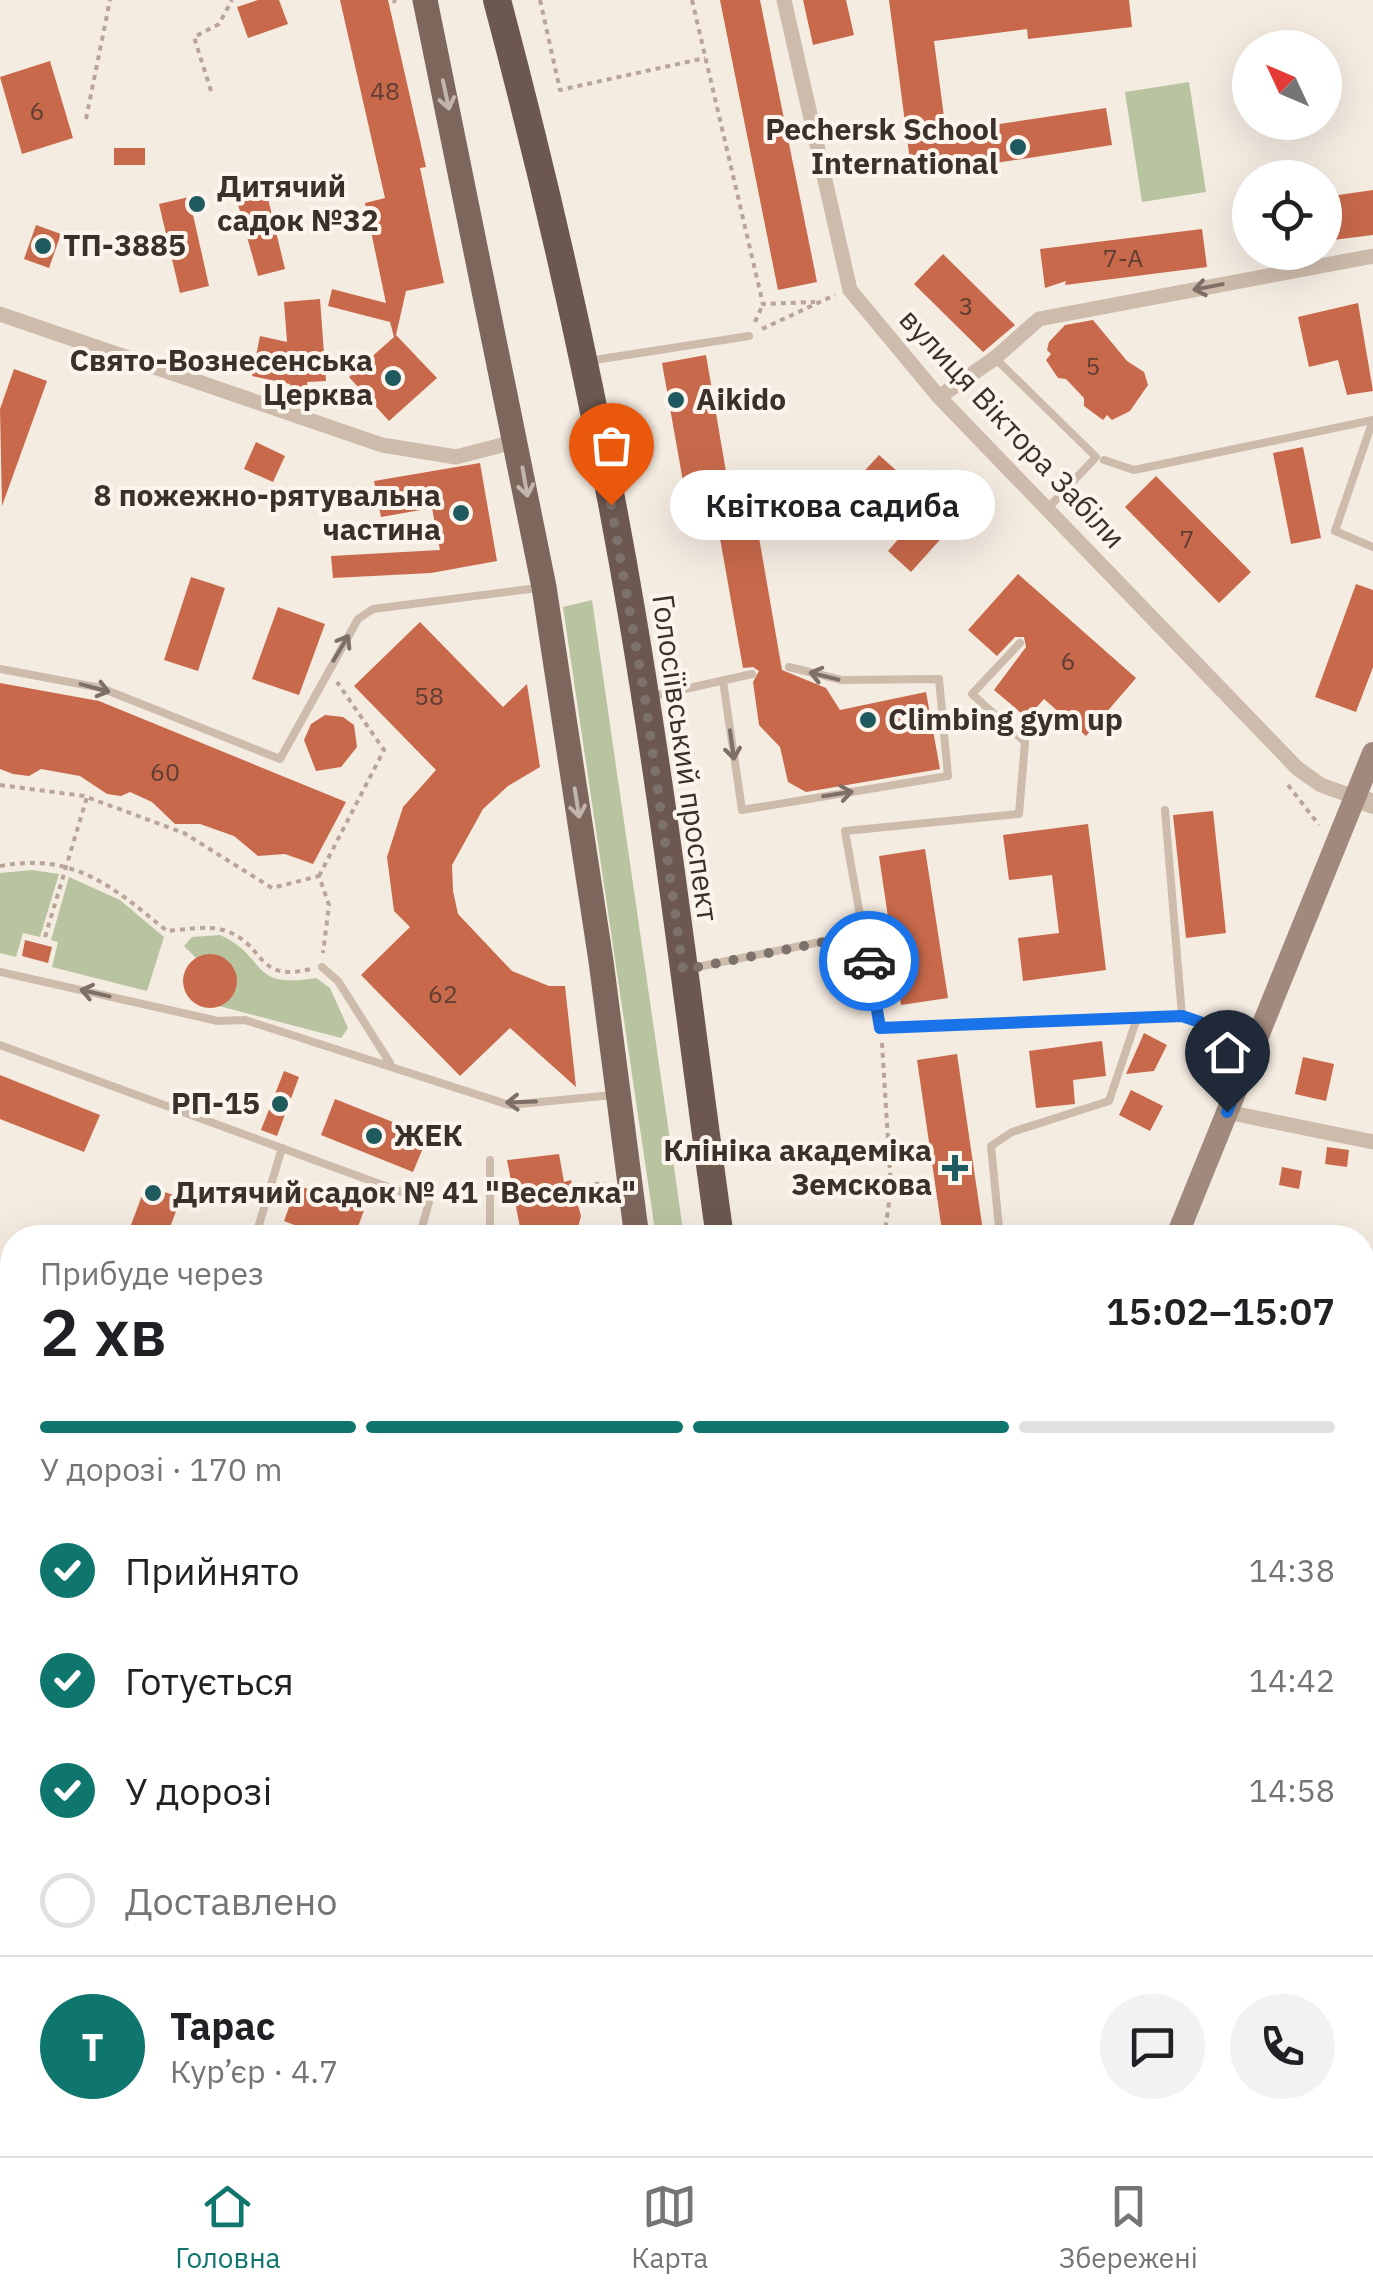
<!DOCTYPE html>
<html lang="uk">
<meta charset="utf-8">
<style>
:root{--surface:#fff;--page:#f2f2f2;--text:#202124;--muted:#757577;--line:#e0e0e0;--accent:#0f766e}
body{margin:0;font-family:"IBM Plex Sans",sans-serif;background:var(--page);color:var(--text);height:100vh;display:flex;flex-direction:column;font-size:38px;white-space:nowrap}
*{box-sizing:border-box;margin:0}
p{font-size:32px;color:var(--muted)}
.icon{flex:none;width:55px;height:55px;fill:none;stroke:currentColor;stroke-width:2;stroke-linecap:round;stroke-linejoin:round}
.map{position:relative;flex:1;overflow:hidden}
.sheet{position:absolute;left:0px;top:1225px;width:1375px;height:932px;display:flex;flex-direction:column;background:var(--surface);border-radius:40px 40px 0 0;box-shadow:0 10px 40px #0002}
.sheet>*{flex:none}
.needle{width:65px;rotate:314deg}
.controls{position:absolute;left:1232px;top:30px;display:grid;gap:20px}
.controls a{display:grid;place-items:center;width:110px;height:110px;border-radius:50%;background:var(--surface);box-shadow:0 10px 40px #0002;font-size:50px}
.pin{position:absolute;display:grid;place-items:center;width:85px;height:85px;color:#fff;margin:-102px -42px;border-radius:50% 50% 50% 0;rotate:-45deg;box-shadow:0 0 10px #0007}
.pin .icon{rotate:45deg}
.courier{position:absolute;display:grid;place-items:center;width:100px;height:100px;margin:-50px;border:8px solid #1a73e8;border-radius:50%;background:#fff;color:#222;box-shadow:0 2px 12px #0007}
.bubble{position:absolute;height:70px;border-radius:35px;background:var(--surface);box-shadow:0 10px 40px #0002;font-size:32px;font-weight:600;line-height:70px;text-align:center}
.head em{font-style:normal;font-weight:600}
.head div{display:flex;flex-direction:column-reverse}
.head{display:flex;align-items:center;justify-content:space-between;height:170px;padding:0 40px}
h1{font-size:65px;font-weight:600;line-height:75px}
.bar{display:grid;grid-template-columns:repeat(4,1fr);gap:15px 10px;align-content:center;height:120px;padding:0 40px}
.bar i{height:12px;border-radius:8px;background:var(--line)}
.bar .current{background:var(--accent)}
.bar p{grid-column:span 4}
.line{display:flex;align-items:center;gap:25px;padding:0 40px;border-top:2px solid var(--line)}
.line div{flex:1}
.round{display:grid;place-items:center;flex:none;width:105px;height:105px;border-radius:52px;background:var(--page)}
ol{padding:0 40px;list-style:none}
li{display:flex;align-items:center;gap:30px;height:110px}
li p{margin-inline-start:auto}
li .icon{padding:10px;border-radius:50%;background:var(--accent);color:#fff;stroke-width:4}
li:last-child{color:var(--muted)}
li i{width:55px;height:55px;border:5px solid var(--line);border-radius:50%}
.tabs{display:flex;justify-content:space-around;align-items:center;height:140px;border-top:2px solid var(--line);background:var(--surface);font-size:28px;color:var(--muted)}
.tabs a{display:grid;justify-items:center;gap:5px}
.tabs .current{color:var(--accent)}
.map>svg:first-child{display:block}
</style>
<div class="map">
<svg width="1373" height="2156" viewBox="0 0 1373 2156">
<rect width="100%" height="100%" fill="#f4ebe1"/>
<g fill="#b8c4a0">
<polygon points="1189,82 1206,192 1142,202 1125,92"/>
<polygon points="592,600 684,1237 656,1237 563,607"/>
<polygon points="32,870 59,874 40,937 23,933 16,957 0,953 0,873"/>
<polygon points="69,877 120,900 164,937 147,991 52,967 58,942 51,940"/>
<path d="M220,935c50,23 27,54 96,43l14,10 18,40 -7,10 -122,-32 14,-11 1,-26 -21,-14 -17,3 -12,-12 8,-9z"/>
<polygon points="1373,1858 1373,1911 1363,1911 1363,1868"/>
<polygon points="1373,1937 1373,2156 970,2156 966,2145 1362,2145 1363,1939"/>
<polygon points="822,2145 867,2145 871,2156 818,2153 816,2147"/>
</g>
<polygon fill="#7fb0b2" points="1373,1957 1373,2156 1164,2156 1153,2145 1362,2145 1363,1958"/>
<g fill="#c8694b">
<polygon points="258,0 279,0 288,24 248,38 237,7"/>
<polygon points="340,0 388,0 426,167 420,168 444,283 406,291 396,335 437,378 389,421 349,377 394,337 390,322 328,306 332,289 386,303 365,203 385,198"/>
<polygon points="720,0 760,0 817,282 778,290"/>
<polygon points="803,0 846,0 854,35 813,45"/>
<polygon points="889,0 1129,0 1132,27 1028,39 1027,29 934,41 946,132 1106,108 1112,145 912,176"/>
<polygon points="50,61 73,138 22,154 0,77"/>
<rect x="114" y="148" width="31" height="17"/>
<polygon points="264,182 285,269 258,276 234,190"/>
<polygon points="1373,190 1373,235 1325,241 1325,197"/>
<polygon points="189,197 209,286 180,293 159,204"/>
<polygon points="36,225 61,234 49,268 24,259"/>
<polygon points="1202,229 1207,267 1065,285 1066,281 1045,288 1040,249"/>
<polygon points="943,254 1015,325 983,352 914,284"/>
<polygon points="320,299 326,381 307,382 309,394 291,395 290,384 252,376 260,336 287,342 284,302"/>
<polygon points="1358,303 1373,391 1347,395 1338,360 1309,367 1298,317"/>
<polygon points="1093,320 1127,361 1144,372 1148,385 1130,411 1112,420 1107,415 1103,420 1084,406 1084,398 1066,379 1058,378 1046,360 1051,354 1047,350 1049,342 1065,325"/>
<polygon points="706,355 732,507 753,503 782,670 826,688 840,710 926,692 940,769 806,792 788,782 780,747 759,725 753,682 759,671 753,667 743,668 715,510 689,515 662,363"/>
<polygon points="14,369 47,381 2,506 0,409"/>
<polygon points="256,442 285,456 273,482 244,469"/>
<polygon points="1303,447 1321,538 1291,544 1273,453"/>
<polygon points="879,455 955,523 911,572 888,551 907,529 877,502 859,522 837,501"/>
<polygon points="480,463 497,561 431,573 333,578 331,556 440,550 432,508 381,517 374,481"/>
<polygon points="1156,476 1251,572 1219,603 1125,507"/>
<polygon points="1018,574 1136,678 1086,736 1044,699 1027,718 994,690 1026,647 1024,637 1015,637 997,656 968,630"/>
<polygon points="191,577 225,588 198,671 164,660"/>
<polygon points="1356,584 1373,590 1373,667 1356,712 1315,697"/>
<polygon points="278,607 325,624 299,695 252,679"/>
<polygon points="420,622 503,707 527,684 540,767 508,786 483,809 452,865 453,891 458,914 512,971 549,986 565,986 576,1087 510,1028 460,1076 361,975 410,927 394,911 387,857 403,807 436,770 354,686"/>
<polygon points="0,683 99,701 346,802 313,864 285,854 258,856 234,836 200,824 175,824 152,802 130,792 121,796 107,794 80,776 41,769 29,776 13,774 0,769"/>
<polygon points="325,715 343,717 354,725 357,747 341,767 316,771 304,740 311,724"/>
<polygon points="1213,811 1226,933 1186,938 1173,815"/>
<polygon points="1088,824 1106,970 1023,981 1018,938 1059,933 1052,875 1009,880 1003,835"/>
<polygon points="925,849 948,998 901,1005 879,856"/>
<polygon points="25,940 52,947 48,963 22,956"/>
<circle cx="210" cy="981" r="27"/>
<polygon points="1144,1033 1167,1045 1154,1071 1126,1074"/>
<polygon points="1102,1041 1106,1076 1073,1080 1075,1104 1036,1108 1029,1051"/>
<polygon points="957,1054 984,1238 943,1238 917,1060"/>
<polygon points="1303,1057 1334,1064 1326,1101 1295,1094"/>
<polygon points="284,1071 299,1077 277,1136 261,1130"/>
<polygon points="0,1075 100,1115 84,1152 0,1119"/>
<polygon points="1131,1090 1163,1106 1150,1131 1119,1115"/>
<polygon points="335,1099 428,1136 413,1172 321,1135"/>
<polygon points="1327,1147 1349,1150 1347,1167 1325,1164"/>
<polygon points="559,1154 564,1182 571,1180 581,1216 575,1238 522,1238 507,1160"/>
<polygon points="1282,1167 1302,1171 1299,1189 1279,1185"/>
<polygon points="146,1185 181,1198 166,1238 126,1238"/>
<polygon points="297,1185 364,1210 354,1238 328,1238 284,1221"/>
</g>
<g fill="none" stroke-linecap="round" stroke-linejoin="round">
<g stroke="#b9a596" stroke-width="4" stroke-dasharray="5 5" stroke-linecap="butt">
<polyline points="394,0 395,3"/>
<polyline points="540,0 560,90 705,58"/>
<polyline points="692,0 763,304 815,302"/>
<polyline points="211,91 194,37 219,24 232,0"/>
<polyline points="86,119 110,0"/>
<polyline points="755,322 763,304"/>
<polyline points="762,329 835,295"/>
<polyline points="0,785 84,796 184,833 272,888 319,876 329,905 323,953"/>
<polyline points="1288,785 1319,825"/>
<path d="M0,866c74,-14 113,21 167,65 17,-1 40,-6 56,-1 44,13 30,53 88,39"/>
<polyline points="319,876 384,750 337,682"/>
<polyline points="45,937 87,797"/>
<polyline points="882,1043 891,1188 884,1238"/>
<polyline points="505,1194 605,1183"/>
<polyline points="441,1201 476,1197"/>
<polyline points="0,1645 12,1646"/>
<polyline points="0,1801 12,1779"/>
<polyline points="0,1810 12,1817"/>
<polyline points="132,2145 145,2156"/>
<polyline points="753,2145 782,2156 784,2149 796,2145"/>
<polyline points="1034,2145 1036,2156"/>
<polyline points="1116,2145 1127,2156"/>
<polyline points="583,2156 587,2145"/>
<polyline points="602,2156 606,2145"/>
<polyline points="736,2156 741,2145"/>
<polyline points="762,2156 766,2145"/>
</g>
<g stroke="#cdbbac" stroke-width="8">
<polyline points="995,358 1096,457 1048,508"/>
<polyline points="588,361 749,336"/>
<polyline points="1372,423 1335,531 1373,547"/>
<polyline points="1104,460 1134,470 1373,420"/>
<polyline points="1020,643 972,694 1025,742 1019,814 845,831 880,1028 1182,1016 1252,1040"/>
<polyline points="0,669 101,688 280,759 358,619 373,609 538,588"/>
<polyline points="723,681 742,810 948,776 939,679 842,680 789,667"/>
<polyline points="649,697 752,674"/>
<polyline points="1165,810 1182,1016"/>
<polyline points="322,967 338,981 390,1063"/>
<polyline points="688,969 864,933"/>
<polyline points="0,972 218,1021 245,1020 509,1105 613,1095"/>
<polyline points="0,1045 429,1202 419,1238"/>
<polyline points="490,1160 490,1238"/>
<polyline points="255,1238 282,1148"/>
<polyline points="1000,1238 991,1146 1012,1132 1109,1101 1137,1018"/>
<polyline points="0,1438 12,1443"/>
<polyline points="0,1876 12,1884"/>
<polyline points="0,2047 12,2048"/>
<polyline points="230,2156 233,2145"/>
<polyline points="301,2156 303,2145"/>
<polyline points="379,2156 383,2145"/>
</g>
<g stroke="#cdbbac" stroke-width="15">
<polyline points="784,0 850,290 939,397 1298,769 1321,785 1357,798"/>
<polyline points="0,314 382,445 456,457 518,441"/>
<polyline points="939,397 995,358 1039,319 1373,256"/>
<polyline points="1227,1112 1373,1142"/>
<polyline points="1362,1923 1373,1923"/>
</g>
<polyline stroke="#cdbbac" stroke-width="20" points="1357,798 1373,804"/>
<g stroke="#a18a7d" stroke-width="22">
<polyline points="1176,1238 1373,753"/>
<polyline points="648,2156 650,2145"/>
<polyline points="668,2156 674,2145"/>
</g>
<polyline stroke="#7d675c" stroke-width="25" points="425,0 544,587 601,961 637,1238"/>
<g stroke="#6c584f" stroke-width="28">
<path d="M497,0c54,203 100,408 135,615 35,206 59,415 88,623"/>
<polyline points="915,2145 919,2156"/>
</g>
</g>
<defs><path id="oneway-shaft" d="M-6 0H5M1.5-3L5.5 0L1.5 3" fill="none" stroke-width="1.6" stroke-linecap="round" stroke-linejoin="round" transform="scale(2.5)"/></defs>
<g stroke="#c2b5ac">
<use href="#oneway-shaft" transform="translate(446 95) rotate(78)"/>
<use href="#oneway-shaft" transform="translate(525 482) rotate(80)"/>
<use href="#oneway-shaft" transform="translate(577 803) rotate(81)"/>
</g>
<g stroke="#7d6f65">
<use href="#oneway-shaft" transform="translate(1208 287) rotate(169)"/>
<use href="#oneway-shaft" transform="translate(341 648) rotate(-59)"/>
<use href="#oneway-shaft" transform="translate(824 676) rotate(-166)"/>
<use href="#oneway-shaft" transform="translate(95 688) rotate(15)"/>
<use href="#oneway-shaft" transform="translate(732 745) rotate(82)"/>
<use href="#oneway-shaft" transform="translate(838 794) rotate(-9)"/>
<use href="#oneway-shaft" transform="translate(95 993) rotate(-167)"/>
<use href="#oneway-shaft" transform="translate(521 1102) rotate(178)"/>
</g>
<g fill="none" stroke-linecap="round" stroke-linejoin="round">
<polyline stroke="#7c716b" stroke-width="10" stroke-dasharray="0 18" points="611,505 645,698 683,970 864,934 869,961"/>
<polyline stroke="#1a73e8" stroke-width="12" points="869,961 880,1028 1182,1016 1256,1041 1227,1112"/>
</g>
<g fill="#1f5a5e" stroke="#fbf5ee" stroke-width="4">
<circle cx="1018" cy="147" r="10"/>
<circle cx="197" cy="204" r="10"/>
<circle cx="43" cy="246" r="10"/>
<circle cx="393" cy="378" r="10"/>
<circle cx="676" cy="400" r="10"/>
<circle cx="461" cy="513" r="10"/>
<circle cx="868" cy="720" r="10"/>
<circle cx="280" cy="1104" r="10"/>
<circle cx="374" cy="1136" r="10"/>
<path d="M950 1153h10v10h10v10h-10v10h-10v-10h-10v-10h10z"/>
<circle cx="153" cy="1193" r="10"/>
</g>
<g text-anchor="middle" stroke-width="8" stroke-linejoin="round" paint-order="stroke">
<g font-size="25" fill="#5e3e33">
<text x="385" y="100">48</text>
<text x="37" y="120">6</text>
<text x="1123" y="267">7-А</text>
<text x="966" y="315">3</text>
<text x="1093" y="375">5</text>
<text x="1187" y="548">7</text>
<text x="1068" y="670">6</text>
<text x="429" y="705">58</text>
<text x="165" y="781">60</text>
<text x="443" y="1003">62</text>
</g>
<g font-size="30" font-weight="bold" fill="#3b302b" stroke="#fbf5ee" text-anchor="start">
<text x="998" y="140" text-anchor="end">Pechersk School<tspan x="998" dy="34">International</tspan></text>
<text x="217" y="197">Дитячий<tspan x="217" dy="34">садок №32</tspan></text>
<text x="63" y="256">ТП-3885</text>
<text x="373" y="371" text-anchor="end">Свято-Вознесенська<tspan x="373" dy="34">Церква</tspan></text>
<text x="696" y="410">Aikido</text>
<text x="441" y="506" text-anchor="end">8 пожежно-рятувальна<tspan x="441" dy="34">частина</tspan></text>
<text x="888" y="730">Climbing gym up</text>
<text x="260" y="1114" text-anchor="end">РП-15</text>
<text x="394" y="1146">ЖЕК</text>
<text x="932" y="1161" text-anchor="end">Клініка академіка<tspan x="932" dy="34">Земскова</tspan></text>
<text x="173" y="1203">Дитячий садок № 41 "Веселка"</text>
</g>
<g font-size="30" fill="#3b302b" stroke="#fbf5ee">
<text transform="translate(1012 429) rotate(47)" y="10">вулиця Віктора Забіли</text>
<text transform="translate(685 758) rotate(82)" y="10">Голосіївський проспект</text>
</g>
</g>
</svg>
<div class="controls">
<a><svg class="needle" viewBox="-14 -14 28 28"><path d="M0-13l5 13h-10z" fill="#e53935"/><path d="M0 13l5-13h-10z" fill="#757577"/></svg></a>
<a><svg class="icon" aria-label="locate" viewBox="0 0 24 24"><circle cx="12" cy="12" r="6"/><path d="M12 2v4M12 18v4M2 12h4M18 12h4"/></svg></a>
</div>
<div class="pin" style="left:611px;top:505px;background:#ea580c"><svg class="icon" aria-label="bag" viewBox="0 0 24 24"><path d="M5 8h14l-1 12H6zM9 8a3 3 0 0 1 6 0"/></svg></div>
<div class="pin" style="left:1227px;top:1112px;background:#1f2937"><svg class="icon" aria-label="home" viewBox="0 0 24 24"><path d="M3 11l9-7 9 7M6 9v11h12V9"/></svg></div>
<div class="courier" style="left:869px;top:961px"><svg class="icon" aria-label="car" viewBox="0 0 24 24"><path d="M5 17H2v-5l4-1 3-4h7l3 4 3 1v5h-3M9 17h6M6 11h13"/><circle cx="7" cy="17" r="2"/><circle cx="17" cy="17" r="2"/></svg></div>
<div class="bubble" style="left:670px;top:470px;width:325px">Квіткова садиба</div>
<section class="sheet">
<div class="head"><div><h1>2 хв</h1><p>Прибуде через</p></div><em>15:02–15:07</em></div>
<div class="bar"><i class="current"></i><i class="current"></i><i class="current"></i><i></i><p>У дорозі · 170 m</p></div>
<ol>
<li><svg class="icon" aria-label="check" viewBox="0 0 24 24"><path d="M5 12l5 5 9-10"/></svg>Прийнято<p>14:38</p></li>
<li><svg class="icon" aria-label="check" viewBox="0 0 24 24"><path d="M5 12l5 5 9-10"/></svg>Готується<p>14:42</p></li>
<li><svg class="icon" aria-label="check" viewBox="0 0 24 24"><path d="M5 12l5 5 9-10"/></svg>У дорозі<p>14:58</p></li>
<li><i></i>Доставлено</li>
</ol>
<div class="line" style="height:180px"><b class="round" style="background:var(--accent);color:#fff">Т</b><div><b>Тарас</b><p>Кур’єр · 4.7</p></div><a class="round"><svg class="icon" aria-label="chat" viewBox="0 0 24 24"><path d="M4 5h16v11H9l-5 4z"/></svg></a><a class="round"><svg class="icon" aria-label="phone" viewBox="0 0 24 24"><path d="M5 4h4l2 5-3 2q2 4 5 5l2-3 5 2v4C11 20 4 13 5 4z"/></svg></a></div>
</section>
</div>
<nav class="tabs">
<a class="current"><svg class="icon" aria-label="home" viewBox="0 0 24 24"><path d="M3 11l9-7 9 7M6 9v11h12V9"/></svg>Головна</a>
<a><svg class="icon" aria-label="map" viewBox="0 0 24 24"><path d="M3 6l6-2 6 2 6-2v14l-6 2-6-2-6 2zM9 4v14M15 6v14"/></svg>Карта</a>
<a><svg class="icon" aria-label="saved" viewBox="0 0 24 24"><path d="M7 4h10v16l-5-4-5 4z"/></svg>Збережені</a>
</nav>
